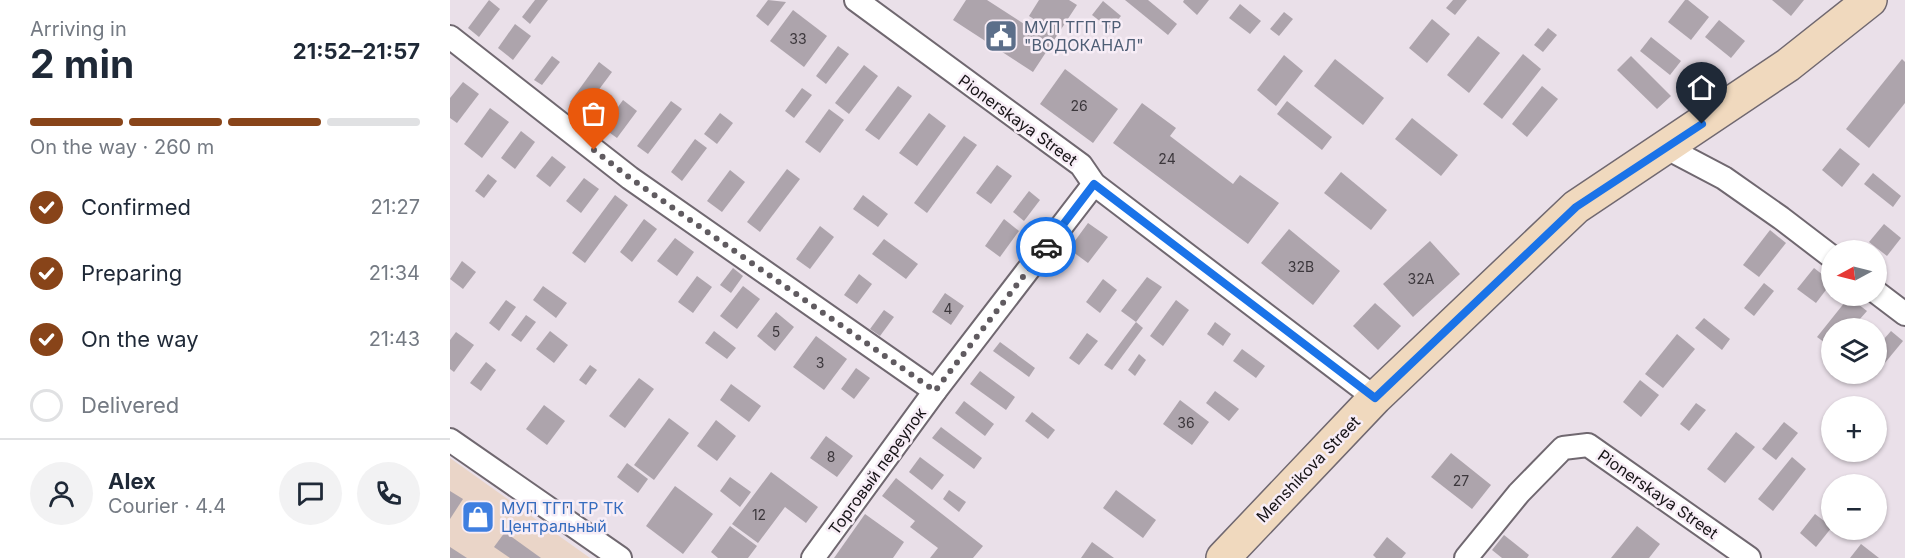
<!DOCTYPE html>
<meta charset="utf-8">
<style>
:root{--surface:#fff;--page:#f2f2f3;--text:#1f2937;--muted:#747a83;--line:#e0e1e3;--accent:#884419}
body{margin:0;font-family:Inter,sans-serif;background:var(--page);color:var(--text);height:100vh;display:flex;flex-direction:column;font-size:22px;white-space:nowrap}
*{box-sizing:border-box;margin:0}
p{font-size:20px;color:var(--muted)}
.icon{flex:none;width:33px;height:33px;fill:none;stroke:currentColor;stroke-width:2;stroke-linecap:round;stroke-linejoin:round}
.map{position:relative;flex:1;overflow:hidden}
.side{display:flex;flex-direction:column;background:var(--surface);width:450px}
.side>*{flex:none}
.needle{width:39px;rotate:263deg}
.buttons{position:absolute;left:1371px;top:240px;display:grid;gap:12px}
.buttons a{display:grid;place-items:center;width:66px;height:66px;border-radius:50%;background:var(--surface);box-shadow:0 2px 4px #0004;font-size:30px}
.pin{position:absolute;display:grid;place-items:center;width:51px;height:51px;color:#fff;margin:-62px -26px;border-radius:50% 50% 50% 0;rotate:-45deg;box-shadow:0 0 6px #0007}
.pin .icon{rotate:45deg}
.courier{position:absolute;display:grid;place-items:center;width:60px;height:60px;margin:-30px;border:4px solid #1a73e8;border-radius:50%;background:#fff;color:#222;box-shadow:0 2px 8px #0007}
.headline em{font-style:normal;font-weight:700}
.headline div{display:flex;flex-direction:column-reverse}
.headline{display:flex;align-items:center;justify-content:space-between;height:102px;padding:0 30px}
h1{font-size:39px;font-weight:700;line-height:45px}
.bar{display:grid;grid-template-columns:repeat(4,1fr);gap:9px 6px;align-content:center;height:72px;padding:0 30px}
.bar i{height:8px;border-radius:4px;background:var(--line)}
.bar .current{background:var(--accent)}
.bar p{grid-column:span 4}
.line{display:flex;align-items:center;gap:15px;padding:0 30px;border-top:2px solid var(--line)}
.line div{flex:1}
.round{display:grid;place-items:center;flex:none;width:63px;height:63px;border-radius:32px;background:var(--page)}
ol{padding:0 30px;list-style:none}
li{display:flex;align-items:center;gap:18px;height:66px}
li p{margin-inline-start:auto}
li .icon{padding:6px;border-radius:50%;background:var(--accent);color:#fff;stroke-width:4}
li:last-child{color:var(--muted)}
li i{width:33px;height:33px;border:3px solid var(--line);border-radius:50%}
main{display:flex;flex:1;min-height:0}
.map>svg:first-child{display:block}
</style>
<main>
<section class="side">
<div class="headline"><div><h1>2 min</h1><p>Arriving in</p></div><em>21:52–21:57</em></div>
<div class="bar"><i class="current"></i><i class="current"></i><i class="current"></i><i></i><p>On the way · 260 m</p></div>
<ol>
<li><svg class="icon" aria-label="check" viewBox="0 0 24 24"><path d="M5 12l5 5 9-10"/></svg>Confirmed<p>21:27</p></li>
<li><svg class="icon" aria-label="check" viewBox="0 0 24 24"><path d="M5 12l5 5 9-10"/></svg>Preparing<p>21:34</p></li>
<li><svg class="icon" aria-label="check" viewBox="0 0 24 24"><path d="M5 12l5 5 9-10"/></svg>On the way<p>21:43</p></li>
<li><i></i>Delivered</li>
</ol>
<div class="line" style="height:108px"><a class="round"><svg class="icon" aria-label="person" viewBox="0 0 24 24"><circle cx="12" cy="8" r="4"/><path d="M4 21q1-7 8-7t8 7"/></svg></a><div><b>Alex</b><p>Courier · 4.4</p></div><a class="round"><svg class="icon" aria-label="chat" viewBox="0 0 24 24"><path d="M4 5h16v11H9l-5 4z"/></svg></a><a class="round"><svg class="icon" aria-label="phone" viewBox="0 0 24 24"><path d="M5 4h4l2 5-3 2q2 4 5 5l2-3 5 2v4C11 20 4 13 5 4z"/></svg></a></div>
</section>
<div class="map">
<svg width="1455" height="558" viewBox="0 0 1455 558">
<rect width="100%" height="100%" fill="#eae0e9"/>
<polygon fill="#ead5c8" points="0,458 140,558 0,558"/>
<g fill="#ada4ac">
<polygon points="39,0 50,9 29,37 18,28"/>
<polygon points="85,0 98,0 80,24 72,17"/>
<polygon points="318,0 336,2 318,26 306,16"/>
<polygon points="516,0 537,0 585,31 590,23 579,16 589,0 619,0 627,5 583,72 503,20"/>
<polygon points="675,0 698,0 727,24 718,35"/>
<polygon points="734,0 759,0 747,15 733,2"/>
<polygon points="1003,0 1017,0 1005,15 996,8"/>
<polygon points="1235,0 1238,0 1259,17 1241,40 1218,22"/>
<polygon points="1322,0 1354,0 1341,16"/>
<polygon points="653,1 671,16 660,29 642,15"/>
<polygon points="790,4 811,21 800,34 779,18"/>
<polygon points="343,10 377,36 354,67 320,41"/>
<polygon points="834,12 843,19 829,36 820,29"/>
<polygon points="982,19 1000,34 977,63 959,48"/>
<polygon points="1269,20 1295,41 1281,58 1255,37"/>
<polygon points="65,24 81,36 63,60 48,48"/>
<polygon points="1098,28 1107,35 1093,52 1084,45"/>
<polygon points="1028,36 1050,53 1019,93 997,75"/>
<polygon points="1201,37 1231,61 1220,75 1190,51"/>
<polygon points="388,46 399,54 376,84 366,76"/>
<polygon points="1073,54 1091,69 1052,119 1033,104"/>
<polygon points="834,55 853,71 826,106 807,90"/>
<polygon points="102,56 110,62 92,85 84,80"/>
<polygon points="1181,56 1221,96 1207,109 1167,70"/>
<polygon points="885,59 934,98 913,125 864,86"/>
<polygon points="1452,59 1455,62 1455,103 1419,148 1396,129"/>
<polygon points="149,62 162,72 133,111 120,102"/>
<polygon points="414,65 428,76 399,114 385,103"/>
<polygon points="615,69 668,109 643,143 590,104"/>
<polygon points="13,82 29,94 7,123 0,118 0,98"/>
<polygon points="448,86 462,96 429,140 415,130"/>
<polygon points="1092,86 1108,99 1077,137 1062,124"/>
<polygon points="352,88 362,95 344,118 335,111"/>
<polygon points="173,100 187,111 167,138 153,128"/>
<polygon points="221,101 232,109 198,154 187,146"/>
<polygon points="837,101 882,137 872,150 827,114"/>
<polygon points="692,103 726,128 720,136 783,184 790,175 829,203 798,244 663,143"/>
<polygon points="40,108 59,122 32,158 14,144"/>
<polygon points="379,109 394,120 370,153 355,142"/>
<polygon points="270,113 283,123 267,144 254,134"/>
<polygon points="479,113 496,126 467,166 449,153"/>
<polygon points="962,118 1008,155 991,176 945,139"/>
<polygon points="71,131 85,142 65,169 51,158"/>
<polygon points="514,136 527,145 477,213 464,203"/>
<polygon points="245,139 257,148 232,181 221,172"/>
<polygon points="1390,148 1410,164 1392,187 1372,170"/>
<polygon points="102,156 116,167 100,187 86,176"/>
<polygon points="547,165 562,176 541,204 526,193"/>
<polygon points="337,169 350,179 310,232 297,222"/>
<polygon points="280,170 295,182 272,212 257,201"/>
<polygon points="891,172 937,210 921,230 874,193"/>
<polygon points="1423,173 1451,196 1443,207 1414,184"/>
<polygon points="38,174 47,181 34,198 25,191"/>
<polygon points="134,178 149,189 131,213 116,201"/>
<polygon points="579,191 590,200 574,221 563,212"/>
<polygon points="165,195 178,205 135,263 122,253"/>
<polygon points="413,195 438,214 428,227 403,209"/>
<polygon points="194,219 207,229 182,262 170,252"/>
<polygon points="554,219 569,231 550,257 535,246"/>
<polygon points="638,223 658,237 638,263 619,249"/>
<polygon points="1434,224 1451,238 1437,256 1419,242"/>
<polygon points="370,226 384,237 360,269 346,259"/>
<polygon points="839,229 890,271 863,305 811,263"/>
<polygon points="1320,230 1336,243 1309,277 1293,265"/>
<polygon points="225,238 244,252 227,276 207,261"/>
<polygon points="434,239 468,264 456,279 422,254"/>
<polygon points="980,241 1010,274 963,317 933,284"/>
<polygon points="12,261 26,272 13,289 0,279"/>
<polygon points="283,268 293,276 281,293 270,285"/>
<polygon points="1364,268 1382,282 1366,303 1347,289"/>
<polygon points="409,274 422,284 407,304 394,295"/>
<polygon points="247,276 262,287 243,313 228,302"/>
<polygon points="697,277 712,287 686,322 671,311"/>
<polygon points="653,279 667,290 650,313 636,302"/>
<polygon points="1314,283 1324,291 1304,316 1294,308"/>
<polygon points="93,286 117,303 106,318 83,300"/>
<polygon points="293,286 310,299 287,329 270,316"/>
<polygon points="495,293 514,306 501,325 482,312"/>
<polygon points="1399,297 1417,311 1402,328 1382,328 1382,348 1367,337"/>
<polygon points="56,300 66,307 49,331 39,323"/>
<polygon points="726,300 739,310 713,346 700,336"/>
<polygon points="925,303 951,326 928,350 903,326"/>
<polygon points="434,310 444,317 430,336 420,329"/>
<polygon points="326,312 344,327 325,351 307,336"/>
<polygon points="76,315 86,322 71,342 61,335"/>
<polygon points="1254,318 1280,339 1272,350 1245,328"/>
<polygon points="686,322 693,328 662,370 654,365"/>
<polygon points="765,322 781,334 773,346 757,334"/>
<polygon points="100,331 118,345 104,363 86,349"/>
<polygon points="264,331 286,348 277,359 255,343"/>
<polygon points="1441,331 1453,341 1434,364 1426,357 1426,348"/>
<polygon points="6,332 24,345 4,372 0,369 0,340"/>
<polygon points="637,333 648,341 629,365 619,358"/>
<polygon points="1227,334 1245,349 1213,388 1195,374"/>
<polygon points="366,336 397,359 374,390 343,367"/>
<polygon points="550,342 585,368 579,377 543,351"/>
<polygon points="792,349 815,366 806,378 783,361"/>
<polygon points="689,354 696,360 685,376 678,370"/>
<polygon points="36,362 46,370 31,391 20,383"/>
<polygon points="140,365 147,370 136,385 129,380"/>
<polygon points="406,368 420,378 404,399 391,389"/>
<polygon points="530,371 565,397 556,410 520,384"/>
<polygon points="189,378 204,389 175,428 159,416"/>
<polygon points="1190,380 1209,395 1191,417 1173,402"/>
<polygon points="281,384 311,406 299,422 270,400"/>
<polygon points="765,391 789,409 779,421 756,403"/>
<polygon points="730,400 759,422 742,445 713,424"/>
<polygon points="514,401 544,424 535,436 505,413"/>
<polygon points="1246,403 1256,410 1239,431 1230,424"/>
<polygon points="94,405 115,421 97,445 76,429"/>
<polygon points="582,412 605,430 598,439 575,421"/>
<polygon points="219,418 239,433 204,480 184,465"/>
<polygon points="266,420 286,436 267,461 247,446"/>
<polygon points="1334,422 1348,433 1326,460 1312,449"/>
<polygon points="491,427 532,458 524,469 482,438"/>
<polygon points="1286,432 1305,447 1275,483 1257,469"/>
<polygon points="376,436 403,456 387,477 360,458"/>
<polygon points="1001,453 1041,485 1022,509 981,477"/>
<polygon points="470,457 494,475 482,490 459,472"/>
<polygon points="1342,457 1356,469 1323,511 1308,499"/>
<polygon points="177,463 198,479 188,493 167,477"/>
<polygon points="321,472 368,507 356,523 335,507 308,543 282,524"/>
<polygon points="1396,475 1408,484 1389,484"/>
<polygon points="280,477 301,492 290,507 270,491"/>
<polygon points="446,478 533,546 523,558 480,558 488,548 460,527 465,521 432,496"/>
<polygon points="225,486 263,514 233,554 196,526"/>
<polygon points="499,490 516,502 509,512 493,499"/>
<polygon points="666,490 706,520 693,538 653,508"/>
<polygon points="0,491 13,499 0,519"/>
<polygon points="415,514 454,542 443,558 384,558"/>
<polygon points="1365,514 1382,527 1366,547 1350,533"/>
<polygon points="280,526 307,546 298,558 268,558 261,552"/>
<polygon points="1187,526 1210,544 1199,558 1161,558"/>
<polygon points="55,532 91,558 60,558 44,547"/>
<polygon points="1054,535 1079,555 1077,558 1052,558 1042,550"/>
<polygon points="937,537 956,553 952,558 926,558 923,555"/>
<polygon points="642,542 664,558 631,558"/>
<polygon points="1411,544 1429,558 1400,558"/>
<polygon points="0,547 17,558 0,558"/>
</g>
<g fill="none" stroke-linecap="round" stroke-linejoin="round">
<g stroke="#706870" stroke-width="26">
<g id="street">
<polyline points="406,0 631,165 644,184 925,398"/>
<polyline points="0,37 180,178 485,391"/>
<polyline points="1217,148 1274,178 1331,218 1382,257"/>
<polyline points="1426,292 1455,314"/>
<polyline points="0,440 170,558"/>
<polyline points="363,558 485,391 644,184"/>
<polyline points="1016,558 1069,493 1113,448 1138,445 1299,558"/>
</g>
</g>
<g stroke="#706870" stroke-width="36">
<polyline id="secondary" points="773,558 925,398 1126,207 1338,65 1420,0"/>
</g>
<use href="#street" stroke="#fff" stroke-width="22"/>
<use href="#secondary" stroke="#f0d9be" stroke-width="33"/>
</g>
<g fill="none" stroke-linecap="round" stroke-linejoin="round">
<polyline stroke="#605b60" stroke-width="6" stroke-dasharray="0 10.8" points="144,150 180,178 485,391 596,247"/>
<polyline stroke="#1a73e8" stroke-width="8" points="596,247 644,184 925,398 1126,207 1252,124"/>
</g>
<defs>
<g id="civic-square" transform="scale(1.725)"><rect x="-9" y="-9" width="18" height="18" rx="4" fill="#5c6f8a" stroke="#f7edf6"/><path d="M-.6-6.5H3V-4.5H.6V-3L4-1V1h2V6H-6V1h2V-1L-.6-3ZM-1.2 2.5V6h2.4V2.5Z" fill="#fff"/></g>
<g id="shop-square" transform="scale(1.725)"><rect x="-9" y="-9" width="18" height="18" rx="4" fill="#3f7fe0" stroke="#f7edf6"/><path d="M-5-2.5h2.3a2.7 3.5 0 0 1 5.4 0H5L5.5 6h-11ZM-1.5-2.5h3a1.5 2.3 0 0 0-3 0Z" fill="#fff"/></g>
</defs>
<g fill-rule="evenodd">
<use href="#civic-square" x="551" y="36"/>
<use href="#shop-square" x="28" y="517"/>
</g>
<g text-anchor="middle" stroke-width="5" stroke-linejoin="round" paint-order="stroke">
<g font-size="14" fill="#3c373c">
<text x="348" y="44">33</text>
<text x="629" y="111">26</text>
<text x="717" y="164">24</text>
<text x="851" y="272">32В</text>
<text x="971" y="284">32А</text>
<text x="498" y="314">4</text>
<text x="326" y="337">5</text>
<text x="370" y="368">3</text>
<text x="736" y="428">36</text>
<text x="381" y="462">8</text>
<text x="1011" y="486">27</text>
<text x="309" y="520">12</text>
</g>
<g font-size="16" fill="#4e5e75" stroke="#f7edf6" text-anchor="start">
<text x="574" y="33">МУП ТГП ТР<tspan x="574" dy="18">"ВОДОКАНАЛ"</tspan></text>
</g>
<g font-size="16" fill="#161316" stroke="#f7edf6">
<text transform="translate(568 120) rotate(36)" y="6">Pionerskaya Street</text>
<text transform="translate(858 469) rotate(-46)" y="6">Menshikova Street</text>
<text transform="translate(427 471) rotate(-54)" y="6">Торговый переулок</text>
<text transform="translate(1208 494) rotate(35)" y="6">Pionerskaya Street</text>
</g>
<g font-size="16" fill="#366cbe" stroke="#f7edf6" text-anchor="start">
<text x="51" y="514">МУП ТГП ТР ТК<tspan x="51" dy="18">Центральный</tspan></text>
</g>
</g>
</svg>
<div class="buttons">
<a><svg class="needle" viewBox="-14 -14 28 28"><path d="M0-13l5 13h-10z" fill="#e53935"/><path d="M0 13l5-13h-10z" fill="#747a83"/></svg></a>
<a><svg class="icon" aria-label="layers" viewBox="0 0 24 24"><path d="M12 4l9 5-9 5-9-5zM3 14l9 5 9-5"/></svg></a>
<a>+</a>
<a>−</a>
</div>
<div class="pin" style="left:144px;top:150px;background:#ea580c"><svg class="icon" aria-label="bag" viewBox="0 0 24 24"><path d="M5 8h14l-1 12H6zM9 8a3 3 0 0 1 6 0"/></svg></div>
<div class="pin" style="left:1252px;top:124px;background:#1f2937"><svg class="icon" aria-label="home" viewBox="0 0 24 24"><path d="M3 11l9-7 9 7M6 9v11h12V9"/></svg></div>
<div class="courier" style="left:596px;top:247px"><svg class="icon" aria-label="car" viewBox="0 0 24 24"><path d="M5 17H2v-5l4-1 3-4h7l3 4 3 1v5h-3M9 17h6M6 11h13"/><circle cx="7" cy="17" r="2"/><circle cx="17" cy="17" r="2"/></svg></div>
</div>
</main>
